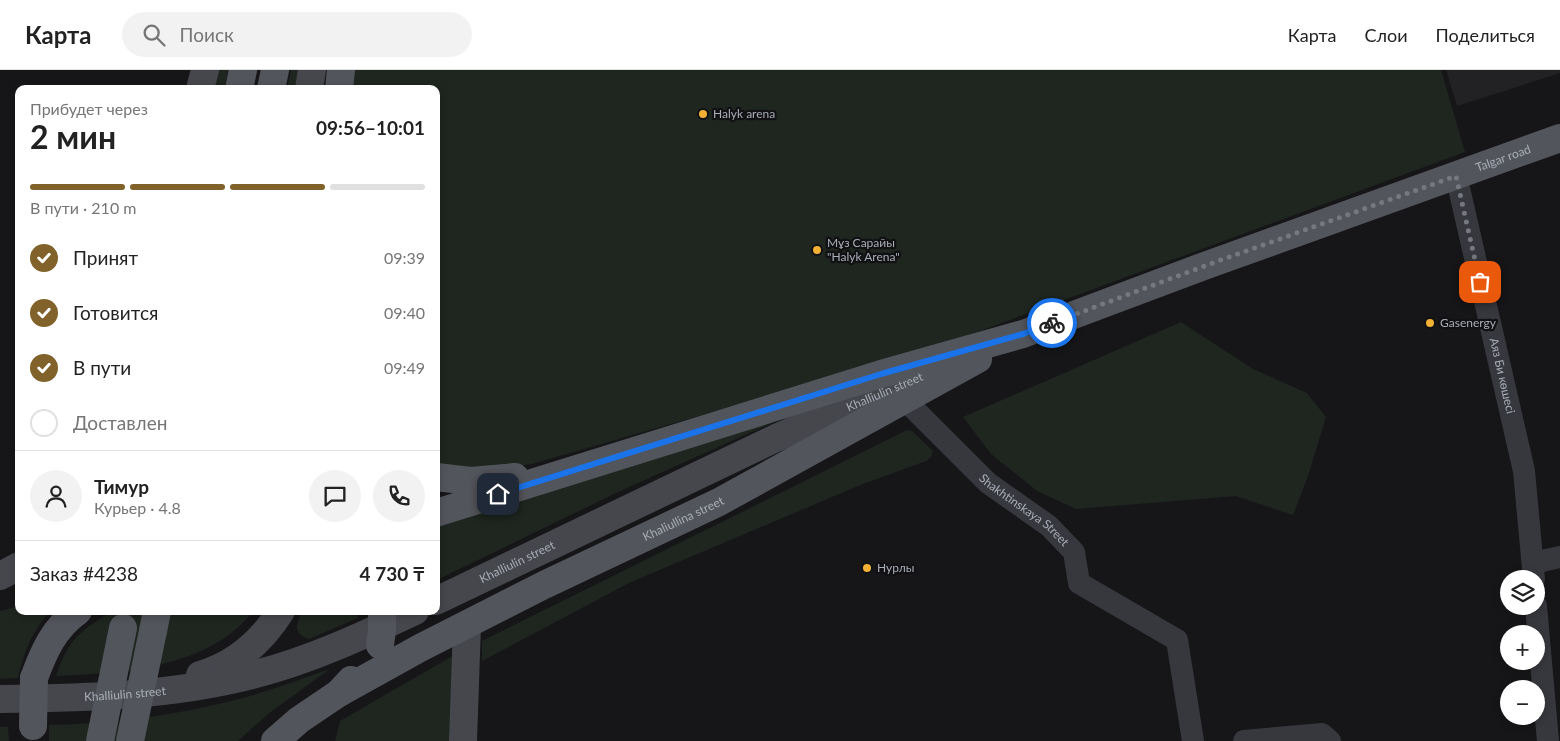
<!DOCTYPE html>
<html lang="ru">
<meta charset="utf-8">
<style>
:root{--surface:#fff;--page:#f2f2f2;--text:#222;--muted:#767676;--line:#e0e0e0;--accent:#80622a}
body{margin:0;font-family:Lato,sans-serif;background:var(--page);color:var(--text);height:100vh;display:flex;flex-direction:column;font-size:19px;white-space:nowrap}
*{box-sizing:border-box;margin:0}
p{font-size:16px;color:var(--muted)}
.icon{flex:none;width:28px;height:28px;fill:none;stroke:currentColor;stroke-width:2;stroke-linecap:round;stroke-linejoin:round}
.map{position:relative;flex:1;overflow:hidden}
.sheet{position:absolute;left:15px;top:15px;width:425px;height:530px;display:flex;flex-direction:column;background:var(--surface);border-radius:10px;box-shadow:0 2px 8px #0003}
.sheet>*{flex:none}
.controls{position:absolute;left:1500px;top:500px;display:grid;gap:10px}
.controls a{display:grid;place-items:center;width:45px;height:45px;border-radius:50%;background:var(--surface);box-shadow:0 2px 8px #0003;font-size:25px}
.pin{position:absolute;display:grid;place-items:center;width:42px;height:42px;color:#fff;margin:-21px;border-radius:10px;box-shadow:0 2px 8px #0006}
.courier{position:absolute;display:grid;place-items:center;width:50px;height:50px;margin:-25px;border:4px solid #1a73e8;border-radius:50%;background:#fff;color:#222;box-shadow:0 1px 6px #0007}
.overview em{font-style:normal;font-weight:700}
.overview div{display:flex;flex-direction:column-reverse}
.overview{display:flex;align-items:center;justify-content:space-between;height:85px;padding:0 15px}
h1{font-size:32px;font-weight:700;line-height:38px}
.bar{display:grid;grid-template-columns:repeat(4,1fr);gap:8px 5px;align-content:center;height:60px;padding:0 15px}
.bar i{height:6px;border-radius:4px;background:var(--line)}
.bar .current{background:var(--accent)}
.bar p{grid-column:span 4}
.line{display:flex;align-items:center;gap:12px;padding:0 15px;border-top:1px solid var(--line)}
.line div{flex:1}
.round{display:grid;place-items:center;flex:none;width:52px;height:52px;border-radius:26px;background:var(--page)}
ol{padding:0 15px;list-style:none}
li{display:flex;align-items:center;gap:15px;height:55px}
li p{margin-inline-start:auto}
li .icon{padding:5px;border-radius:50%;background:var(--accent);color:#fff;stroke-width:4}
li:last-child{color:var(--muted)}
li i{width:28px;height:28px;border:2px solid var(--line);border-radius:50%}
header{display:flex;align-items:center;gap:30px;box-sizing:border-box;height:70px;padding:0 25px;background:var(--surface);border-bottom:1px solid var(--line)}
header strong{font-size:24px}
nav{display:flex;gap:28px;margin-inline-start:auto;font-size:18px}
.search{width:350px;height:45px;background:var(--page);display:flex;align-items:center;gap:12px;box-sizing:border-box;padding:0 18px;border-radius:28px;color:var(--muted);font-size:19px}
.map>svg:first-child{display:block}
</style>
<header>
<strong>Карта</strong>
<div class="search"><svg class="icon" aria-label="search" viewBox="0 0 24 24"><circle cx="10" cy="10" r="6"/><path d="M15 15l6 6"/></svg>Поиск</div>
<nav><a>Карта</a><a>Слои</a><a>Поделиться</a></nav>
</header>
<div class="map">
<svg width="1560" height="671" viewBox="0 0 1560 671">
<rect width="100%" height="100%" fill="#161618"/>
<polygon fill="#222225" points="1446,0 1560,0 1560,3 1457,36"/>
<g fill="#1e261f">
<polygon points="214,0 228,0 224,19 209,19"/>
<polygon points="291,0 301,0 298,19 287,19"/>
<path d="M349,0h1092l24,82 -534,197 -399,115c-35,6 -61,5 -96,0v-375h-89z"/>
<polygon points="1181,252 1253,299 1307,323 1326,347 1308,406 1293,445 1236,426 1076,439 1037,421 991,384 963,347"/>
<polygon points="770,350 772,353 618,422 437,510 436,456"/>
<polygon points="907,360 912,361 933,381 931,387 926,391 858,416 629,513 482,591 482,571"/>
<path d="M19,536v5h32c-19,19 -27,42 -33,67l-18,1v-68z"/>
<path d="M114,541h139c-43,57 -132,62 -197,65 11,-35 26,-48 58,-65z"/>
<path d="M302,541h55l1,7 -49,21c-16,-5 -13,-15 -7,-28z"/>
<polygon points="456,584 450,671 335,671 340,651"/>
<path d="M330,599l-62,45 -30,27h-189v-16c64,-1 128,-10 190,-26 31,-8 61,-20 91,-30z"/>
<polygon points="0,657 8,657 9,671 0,671"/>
</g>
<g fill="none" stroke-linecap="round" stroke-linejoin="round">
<g stroke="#37383d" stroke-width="22">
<path id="s1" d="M1456,105l68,296 10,108"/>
<path id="s2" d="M904,329l84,84 61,43 25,26 5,31 98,57 16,101"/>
<polyline points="1533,493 1560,487"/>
<polyline points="1536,536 1548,671"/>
<polyline points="1244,671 1322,664 1330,671"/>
</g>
<g stroke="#45474d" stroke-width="28">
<polyline points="200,19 205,0"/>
<polyline points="309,19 312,0"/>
<polyline points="0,506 19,496"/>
<path id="s3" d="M436,531l340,-163 161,-68"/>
<path d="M200,605c35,-10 62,-34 81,-64"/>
<path id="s4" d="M0,629c86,-1 172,-3 256,-25 55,-14 108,-39 159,-63"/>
<polyline points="463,671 467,555"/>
</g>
<g stroke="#53555c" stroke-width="28">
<polyline points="239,19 243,0"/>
<polyline points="271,19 275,0"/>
<polyline points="339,19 341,0"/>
<polyline points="436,407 471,411 515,407"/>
<path id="s5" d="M436,443l445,-139 142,-40 184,-69 353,-127"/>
<polyline points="153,561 157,541"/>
<path d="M34,608c10,-27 20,-50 44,-67"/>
<path id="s6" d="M339,623l81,-45 124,-63 175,-83 259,-143"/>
<polyline points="275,671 299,650 339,623 351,610"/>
</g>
<g stroke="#53555c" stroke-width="28">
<polyline points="380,575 382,560 382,541"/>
<polyline points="33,656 34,608"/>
<polyline points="100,671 123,558"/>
<polyline points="130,671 153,561"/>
</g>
</g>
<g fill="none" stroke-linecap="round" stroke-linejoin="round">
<polyline stroke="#757880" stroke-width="5" stroke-dasharray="0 9" points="1052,253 1207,195 1456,106 1480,212"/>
<polyline stroke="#1a73e8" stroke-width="6" points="498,424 881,304 1023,264 1052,253"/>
</g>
<g fill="#f2b134" stroke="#111113" stroke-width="2">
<circle cx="703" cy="44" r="5"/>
<circle cx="817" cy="180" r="5"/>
<circle cx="1430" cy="253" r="5"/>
<circle cx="867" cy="498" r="5"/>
</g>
<g text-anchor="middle" stroke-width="4.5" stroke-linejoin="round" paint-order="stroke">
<g font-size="12" fill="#a8adb8" stroke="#111113" text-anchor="start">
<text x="713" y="48">Halyk arena</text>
<text x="827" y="177">Мұз Сарайы<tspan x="827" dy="14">"Halyk Arena"</tspan></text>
<text x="1440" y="257">Gasenergy</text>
<text x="877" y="502">Нурлы</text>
</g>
<g font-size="12" fill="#a8adb8" stroke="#111113">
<text dy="4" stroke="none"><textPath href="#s5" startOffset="1125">Talgar road</textPath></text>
<text dy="4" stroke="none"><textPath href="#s1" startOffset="206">Аяз Би көшесі</textPath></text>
<text dy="4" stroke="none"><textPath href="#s3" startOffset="495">Khalliulin street</textPath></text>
<text dy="4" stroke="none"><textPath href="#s2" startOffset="164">Shakhtinskaya Street</textPath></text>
<text dy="4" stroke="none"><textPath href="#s6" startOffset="386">Khaliullina street</textPath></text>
<text dy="4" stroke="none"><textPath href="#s3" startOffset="90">Khalliulin street</textPath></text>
<text dy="4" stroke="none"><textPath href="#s4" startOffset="125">Khalliulin street</textPath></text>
</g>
</g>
</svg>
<div class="controls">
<a><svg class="icon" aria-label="layers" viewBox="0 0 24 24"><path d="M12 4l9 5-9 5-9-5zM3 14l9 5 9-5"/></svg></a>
<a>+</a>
<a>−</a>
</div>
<div class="pin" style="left:1480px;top:212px;background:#ea580c"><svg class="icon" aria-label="bag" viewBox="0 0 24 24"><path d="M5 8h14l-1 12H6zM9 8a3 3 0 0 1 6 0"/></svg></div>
<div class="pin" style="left:498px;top:424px;background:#1f2937"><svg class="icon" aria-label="home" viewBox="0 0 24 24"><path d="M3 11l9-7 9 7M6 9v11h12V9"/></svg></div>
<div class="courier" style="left:1052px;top:253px"><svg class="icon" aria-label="bike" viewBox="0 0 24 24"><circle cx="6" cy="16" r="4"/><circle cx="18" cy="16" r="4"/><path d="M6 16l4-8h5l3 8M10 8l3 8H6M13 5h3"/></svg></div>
<section class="sheet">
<div class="overview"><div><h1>2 мин</h1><p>Прибудет через</p></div><em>09:56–10:01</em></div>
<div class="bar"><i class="current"></i><i class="current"></i><i class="current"></i><i></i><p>В пути · 210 m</p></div>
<ol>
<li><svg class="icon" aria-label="check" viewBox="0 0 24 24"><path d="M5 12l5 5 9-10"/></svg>Принят<p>09:39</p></li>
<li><svg class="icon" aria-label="check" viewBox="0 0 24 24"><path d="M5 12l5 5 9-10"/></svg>Готовится<p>09:40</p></li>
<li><svg class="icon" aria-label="check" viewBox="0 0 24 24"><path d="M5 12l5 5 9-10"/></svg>В пути<p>09:49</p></li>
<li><i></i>Доставлен</li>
</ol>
<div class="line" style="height:90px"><a class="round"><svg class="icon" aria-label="person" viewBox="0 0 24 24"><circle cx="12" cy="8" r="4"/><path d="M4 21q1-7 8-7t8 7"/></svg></a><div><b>Тимур</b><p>Курьер · 4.8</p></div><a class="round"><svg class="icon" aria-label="chat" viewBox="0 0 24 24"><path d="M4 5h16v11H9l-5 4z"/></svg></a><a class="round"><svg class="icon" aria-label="phone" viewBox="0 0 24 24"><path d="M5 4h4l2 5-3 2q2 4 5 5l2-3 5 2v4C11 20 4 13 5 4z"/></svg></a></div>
<div class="line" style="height:65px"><div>Заказ #4238</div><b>4 730 ₸</b></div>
</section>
</div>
